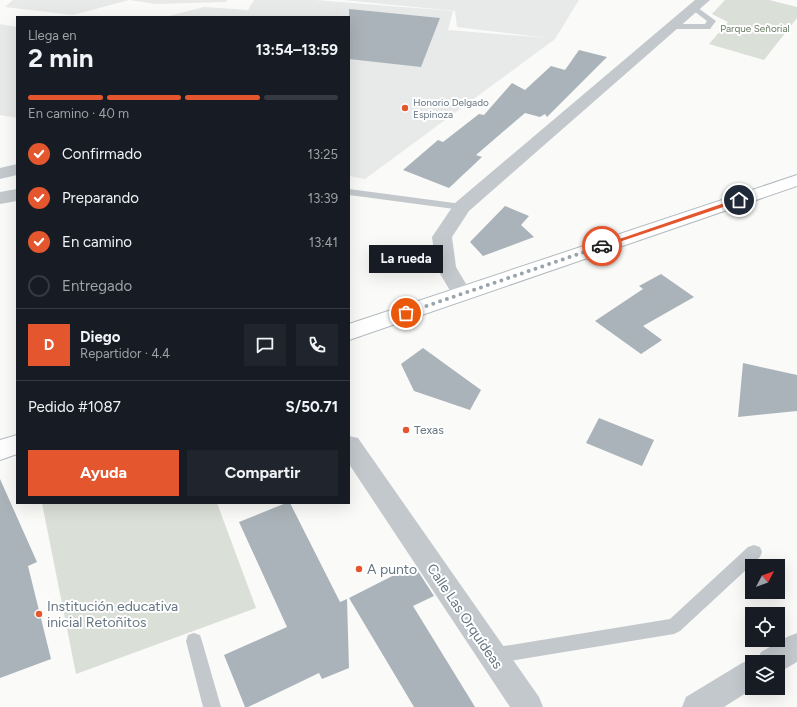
<!DOCTYPE html>
<html lang="es">
<meta charset="utf-8">
<style>
:root{--surface:#171b24;--page:#20242c;--text:#f1f3f6;--muted:#9ea1a6;--line:#363941;--accent:#e4572e}
body{margin:0;font-family:Figtree,sans-serif;background:var(--page);color:var(--text);height:100vh;display:flex;flex-direction:column;font-size:15px;white-space:nowrap}
*{box-sizing:border-box;margin:0}
p{font-size:13px;color:var(--muted)}
.icon{flex:none;width:22px;height:22px;fill:none;stroke:currentColor;stroke-width:2;stroke-linecap:round;stroke-linejoin:round}
.map{position:relative;flex:1;overflow:hidden}
.side{position:absolute;left:16px;top:16px;width:334px;height:488px;display:flex;flex-direction:column;background:var(--surface);border-radius:0px;box-shadow:0 4px 16px #0002}
.side>*{flex:none}
.needle{width:26px;rotate:49deg}
.tools{position:absolute;left:745px;top:559px;display:grid;gap:8px}
.tools a{display:grid;place-items:center;width:40px;height:40px;border-radius:0px;background:var(--surface);box-shadow:0 4px 16px #0002;font-size:20px}
.pin{position:absolute;display:grid;place-items:center;width:34px;height:34px;color:#fff;margin:-17px;border:2px solid #fff;border-radius:50%;box-shadow:0 1px 4px #0007}
.courier{position:absolute;display:grid;place-items:center;width:40px;height:40px;margin:-20px;border:3px solid #e4572e;border-radius:50%;background:#fff;color:#222;box-shadow:0 1px 5px #0007}
.bubble{position:absolute;height:28px;border-radius:0px;background:var(--surface);box-shadow:0 4px 16px #0002;font-size:13px;font-weight:700;line-height:28px;text-align:center}
.head em{font-style:normal;font-weight:700}
.head div{display:flex;flex-direction:column-reverse}
.head{display:flex;align-items:center;justify-content:space-between;height:68px;padding:0 12px}
h1{font-size:26px;font-weight:700;line-height:30px}
.bar{display:grid;grid-template-columns:repeat(4,1fr);gap:6px 4px;align-content:center;height:48px;padding:0 12px}
.bar i{height:5px;border-radius:3px;background:var(--line)}
.bar .active{background:var(--accent)}
.bar p{grid-column:span 4}
.line{display:flex;align-items:center;gap:10px;padding:0 12px;border-top:1px solid var(--line)}
.line div{flex:1}
.round{display:grid;place-items:center;flex:none;width:42px;height:42px;border-radius:0px;background:var(--page)}
ol{padding:0 12px;list-style:none}
li{display:flex;align-items:center;gap:12px;height:44px}
li p{margin-inline-start:auto}
li .icon{padding:4px;border-radius:50%;background:var(--accent);color:#fff;stroke-width:4}
li:last-child{color:var(--muted)}
li i{width:22px;height:22px;border:2px solid var(--line);border-radius:50%}
.primary-button{display:flex;gap:8px;margin-top:auto;padding:8px 12px}
.primary-button a{flex:1;height:46px;border-radius:0px;background:var(--accent);color:#fff;font-size:16px;font-weight:700;line-height:46px;text-align:center}
.primary-button a+a{background:var(--page);color:var(--text)}
.map>svg:first-child{display:block}
</style>
<div class="map">
<svg width="797" height="707" viewBox="0 0 797 707">
<rect width="100%" height="100%" fill="#fafaf8"/>
<g fill="#e8e9e9">
<polygon points="13,0 227,0 226,2 156,4 129,0 73,15 5,7"/>
<polygon points="254,0 315,0 453,11 448,30 548,38 457,27 455,11 343,0 579,0 555,39 365,179 349,176 349,17 165,17 204,7 248,10"/>
<polygon points="0,24 17,27 17,118 0,115"/>
</g>
<g fill="#dadfd7">
<polygon points="725,0 769,0 797,7 797,18 764,60 709,44 728,22 712,14"/>
<polygon points="42,503 217,503 256,608 76,674"/>
</g>
<g fill="#aab3b9">
<polygon points="349,9 440,18 421,67 349,59"/>
<polygon points="579,50 607,57 547,117 545,114 540,117 525,113 476,155 482,157 449,188 403,170 438,140 443,142 479,114 484,115 512,83 525,90 551,66 565,70"/>
<polygon points="505,206 529,216 521,225 534,237 483,256 470,242"/>
<polygon points="661,274 694,297 643,326 662,340 641,354 595,321 643,289 639,286"/>
<polygon points="423,348 481,390 470,410 414,391 401,364"/>
<polygon points="743,363 797,375 797,411 738,417"/>
<polygon points="599,418 654,440 642,466 586,443"/>
<polygon points="0,479 37,562 28,566 51,659 0,678"/>
<polygon points="286,503 290,503 340,602 347,599 349,668 322,679 319,673 248,707 245,707 224,655 287,627 239,522"/>
<polygon points="414,565 434,596 413,606 475,707 414,707 349,598"/>
</g>
<g fill="none" stroke-linecap="round" stroke-linejoin="round">
<g stroke="#b3babf" stroke-width="2">
<g id="secondary">
<polygon points="797,175 797,186 349,340 349,324"/>
<polygon points="17,435 17,454 0,460 0,440"/>
</g>
</g>
<g fill="#c3c8cc" fill-rule="evenodd">
<polygon points="694,5 716,21 710,29 667,29 666,27 667,25 670,24 705,24 707,21 690,8"/>
<polygon points="349,189 462,204 468,207 462,210 349,195"/>
<polygon points="754,545 760,547 762,552 760,557 680,631 674,634 492,664 486,662 483,656 486,650 492,648 670,619 748,547"/>
<polygon points="194,633 200,635 202,641 221,707 203,707 186,641 188,635"/>
</g>
<g fill="#c3c8cc" fill-rule="evenodd">
<polygon points="17,164 17,175 0,179 0,168"/>
<polygon points="17,189 17,201 0,204 0,192"/>
<polygon points="349,436 358,438 539,697 543,707 510,707 349,464"/>
<polygon points="797,633 797,662 778,673 778,662 752,662 752,688 754,688 724,707 682,707 686,697 742,663 752,659 757,661 761,652 787,637"/>
</g>
<polygon fill="#c3c8cc" fill-rule="evenodd" points="695,0 710,0 469,211 452,237 456,267 472,294 469,299 462,301 455,299 436,267 432,237 455,203"/>
<use href="#secondary" fill="#fff" fill-rule="evenodd"/>
</g>
<polygon fill="#e4572e" points="739,198 741,200 741,201 604,247 599,246"/>
<g fill="none" stroke-linecap="round" stroke-linejoin="round">
<polyline stroke="#99a4ac" stroke-width="4" stroke-dasharray="0 7.2" points="406,313 602,246"/>
</g>
<g fill="#e4572e" stroke="#fff" stroke-width="1.5">
<circle cx="405" cy="108" r="4"/>
<circle cx="406" cy="430" r="4"/>
<circle cx="359" cy="569" r="4"/>
<circle cx="39" cy="614" r="4"/>
</g>
<g text-anchor="middle" stroke-width="4" stroke-linejoin="round" paint-order="stroke">
<g font-size="10" fill="#687a64" stroke="#fff">
<text x="755" y="32">Parque Señorial</text>
</g>
<g font-size="10" fill="#657683" stroke="#fff" text-anchor="start">
<text x="413" y="106">Honorio Delgado<tspan x="413" dy="12">Espinoza</tspan></text>
</g>
<g font-size="12" fill="#657683" stroke="#fff" text-anchor="start">
<text x="414" y="434">Texas</text>
</g>
<g font-size="14" fill="#657683" stroke="#fff" text-anchor="start">
<text x="367" y="574">A punto</text>
<text x="47" y="611">Institución educativa<tspan x="47" dy="16">inicial Retoñitos</tspan></text>
</g>
<g font-size="14" fill="#657683" stroke="#fff">
<text transform="translate(465 616) rotate(56)" y="5">Calle Las Orquídeas</text>
</g>
</g>
</svg>
<div class="tools">
<a><svg class="needle" viewBox="-14 -14 28 28"><path d="M0-13l5 13h-10z" fill="#e53935"/><path d="M0 13l5-13h-10z" fill="#9ea1a6"/></svg></a>
<a><svg class="icon" aria-label="locate" viewBox="0 0 24 24"><circle cx="12" cy="12" r="6"/><path d="M12 2v4M12 18v4M2 12h4M18 12h4"/></svg></a>
<a><svg class="icon" aria-label="layers" viewBox="0 0 24 24"><path d="M12 4l9 5-9 5-9-5zM3 14l9 5 9-5"/></svg></a>
</div>
<div class="pin" style="left:406px;top:313px;background:#ea580c"><svg class="icon" aria-label="bag" viewBox="0 0 24 24"><path d="M5 8h14l-1 12H6zM9 8a3 3 0 0 1 6 0"/></svg></div>
<div class="pin" style="left:739px;top:200px;background:#1f2937"><svg class="icon" aria-label="home" viewBox="0 0 24 24"><path d="M3 11l9-7 9 7M6 9v11h12V9"/></svg></div>
<div class="courier" style="left:602px;top:246px"><svg class="icon" aria-label="car" viewBox="0 0 24 24"><path d="M5 17H2v-5l4-1 3-4h7l3 4 3 1v5h-3M9 17h6M6 11h13"/><circle cx="7" cy="17" r="2"/><circle cx="17" cy="17" r="2"/></svg></div>
<div class="bubble" style="left:369px;top:245px;width:74px">La rueda</div>
<section class="side">
<div class="head"><div><h1>2 min</h1><p>Llega en</p></div><em>13:54–13:59</em></div>
<div class="bar"><i class="active"></i><i class="active"></i><i class="active"></i><i></i><p>En camino · 40 m</p></div>
<ol>
<li><svg class="icon" aria-label="check" viewBox="0 0 24 24"><path d="M5 12l5 5 9-10"/></svg>Confirmado<p>13:25</p></li>
<li><svg class="icon" aria-label="check" viewBox="0 0 24 24"><path d="M5 12l5 5 9-10"/></svg>Preparando<p>13:39</p></li>
<li><svg class="icon" aria-label="check" viewBox="0 0 24 24"><path d="M5 12l5 5 9-10"/></svg>En camino<p>13:41</p></li>
<li><i></i>Entregado</li>
</ol>
<div class="line" style="height:72px"><b class="round" style="background:var(--accent);color:#fff">D</b><div><b>Diego</b><p>Repartidor · 4.4</p></div><a class="round"><svg class="icon" aria-label="chat" viewBox="0 0 24 24"><path d="M4 5h16v11H9l-5 4z"/></svg></a><a class="round"><svg class="icon" aria-label="phone" viewBox="0 0 24 24"><path d="M5 4h4l2 5-3 2q2 4 5 5l2-3 5 2v4C11 20 4 13 5 4z"/></svg></a></div>
<div class="line" style="height:52px"><div>Pedido #1087</div><b>S/50.71</b></div>
<div class="primary-button"><a>Ayuda</a><a>Compartir</a></div>
</section>
</div>
